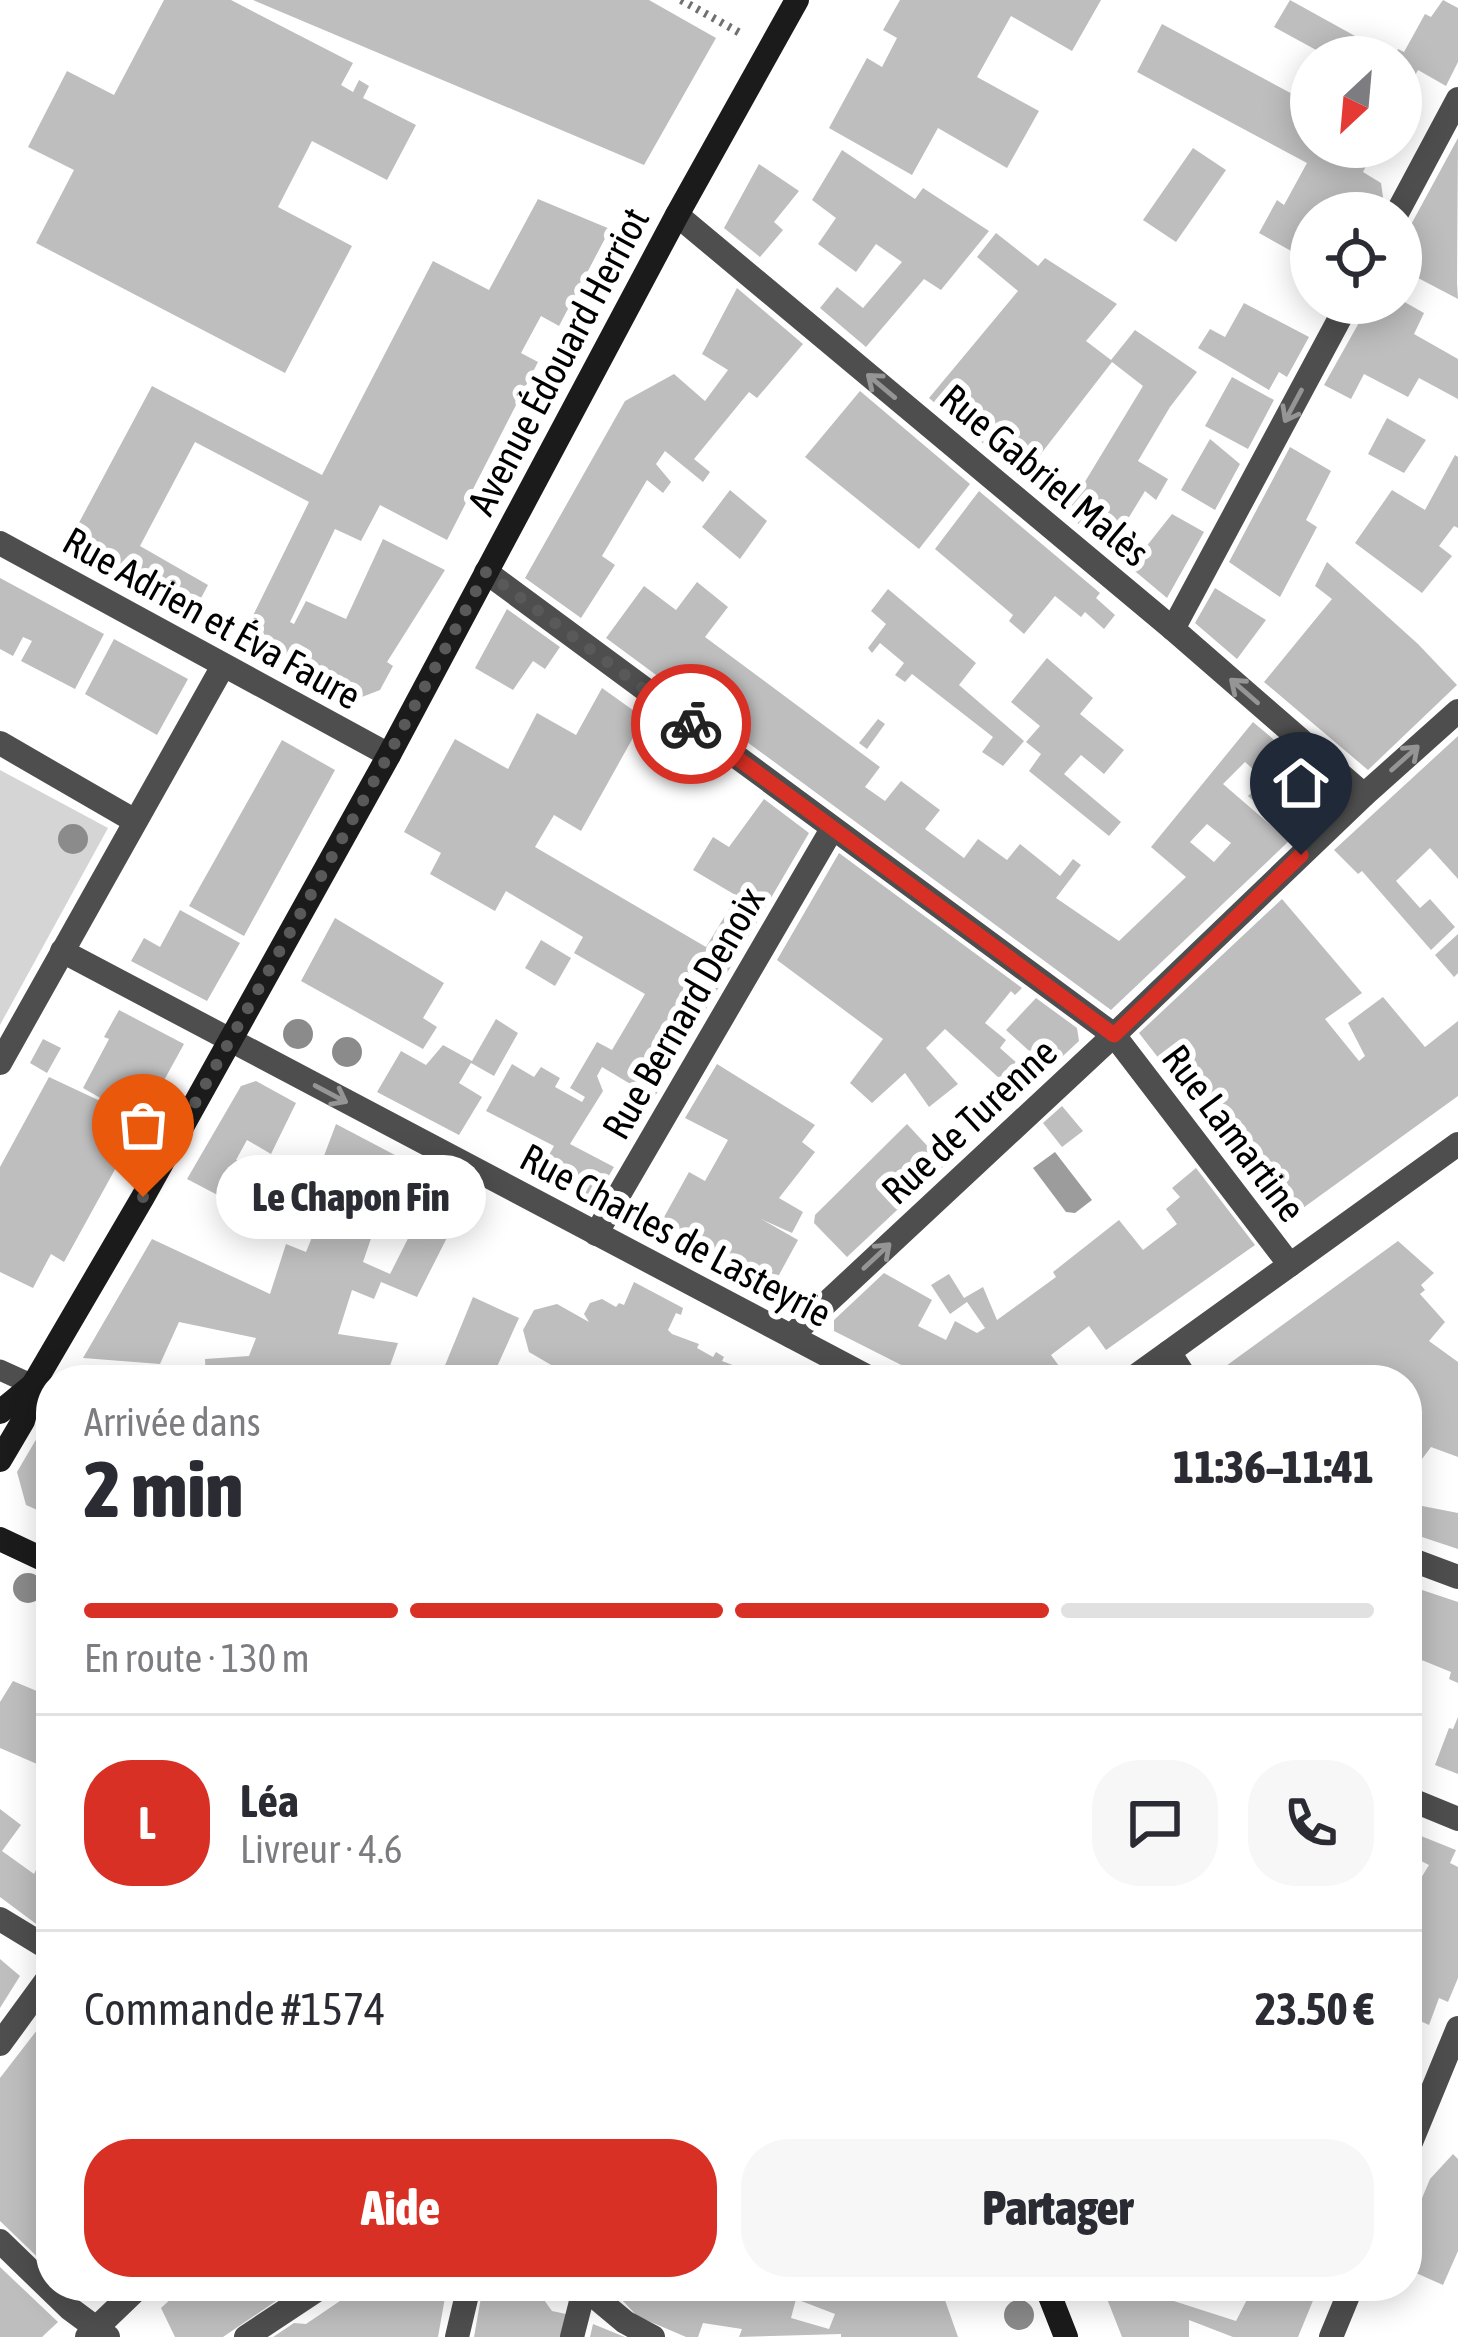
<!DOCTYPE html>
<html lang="fr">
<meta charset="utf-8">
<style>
:root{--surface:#fff;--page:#f7f7f7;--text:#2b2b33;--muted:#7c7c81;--line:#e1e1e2;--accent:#d93025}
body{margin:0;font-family:"Asap Condensed",sans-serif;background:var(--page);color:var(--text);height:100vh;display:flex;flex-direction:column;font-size:45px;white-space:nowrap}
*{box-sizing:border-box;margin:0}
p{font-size:39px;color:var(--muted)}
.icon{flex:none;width:66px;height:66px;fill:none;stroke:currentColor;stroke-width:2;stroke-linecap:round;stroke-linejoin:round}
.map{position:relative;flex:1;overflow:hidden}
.drawer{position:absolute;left:36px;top:1365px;width:1386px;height:936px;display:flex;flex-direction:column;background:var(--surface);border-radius:48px;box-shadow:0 6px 30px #0003}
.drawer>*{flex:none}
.needle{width:78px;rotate:206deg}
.tools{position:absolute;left:1290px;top:36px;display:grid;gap:24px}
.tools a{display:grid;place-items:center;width:132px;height:132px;border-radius:50%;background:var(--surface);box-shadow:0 6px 30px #0003;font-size:60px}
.pin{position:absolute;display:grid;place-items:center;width:102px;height:102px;color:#fff;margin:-123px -51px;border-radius:50% 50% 50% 0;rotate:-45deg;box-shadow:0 0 12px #0007}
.pin .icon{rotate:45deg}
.courier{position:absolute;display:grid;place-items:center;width:120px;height:120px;margin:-60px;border:9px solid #d93025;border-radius:50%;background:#fff;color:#222;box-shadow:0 3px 15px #0007}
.bubble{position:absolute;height:84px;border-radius:42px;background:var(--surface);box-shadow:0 6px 30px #0003;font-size:39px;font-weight:800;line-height:84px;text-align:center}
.head em{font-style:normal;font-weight:800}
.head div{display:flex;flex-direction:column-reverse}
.head{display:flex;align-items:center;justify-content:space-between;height:204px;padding:0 48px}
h1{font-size:78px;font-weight:800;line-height:90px}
.bar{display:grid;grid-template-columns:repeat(4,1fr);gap:18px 12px;align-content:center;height:144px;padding:0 48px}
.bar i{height:15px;border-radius:9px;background:var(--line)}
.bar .on{background:var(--accent)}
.bar p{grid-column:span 4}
.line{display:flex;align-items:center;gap:30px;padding:0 48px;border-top:3px solid var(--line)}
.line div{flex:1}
.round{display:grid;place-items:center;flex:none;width:126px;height:126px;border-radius:48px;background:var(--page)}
.primary-button{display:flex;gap:24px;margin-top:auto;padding:24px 48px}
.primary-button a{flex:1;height:138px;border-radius:48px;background:var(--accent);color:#fff;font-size:48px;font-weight:800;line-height:138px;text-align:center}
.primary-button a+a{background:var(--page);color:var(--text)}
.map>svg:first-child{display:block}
</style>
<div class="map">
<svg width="1458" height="2337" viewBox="0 0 1458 2337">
<rect width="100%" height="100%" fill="#fff"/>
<polygon fill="#d5d5d5" points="0,770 108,828 0,1025"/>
<polygon fill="#9c9c9c" points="1055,1152 1092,1200 1075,1213 1066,1212 1033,1168"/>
<g fill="#bebebe" fill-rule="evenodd">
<polygon points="164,0 231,0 353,63 341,85 353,92 359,80 369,86 363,98 416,125 387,180 312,141 278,207 352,246 285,373 36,243 74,170 28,147 67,71 114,95"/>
<polygon points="253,0 649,0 716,38 644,165"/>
<polygon points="900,0 1101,0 1072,51 1011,16 977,77 1039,111 1007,168 938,128 912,175 829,128 867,58 882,67 897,38 883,30"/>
<polygon points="1290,0 1393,57 1398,49 1404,52 1425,14 1431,17 1443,0 1458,8 1458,62 1446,86 1418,70 1401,101 1401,57 1329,57 1274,27"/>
<polygon points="1162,24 1311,104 1311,147 1376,147 1363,172 1381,183 1383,197 1374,210 1357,213 1344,206 1340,213 1311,213 1311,262 1259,233 1277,200 1284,205 1307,163 1137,72"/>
<polygon points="1458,138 1457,283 1458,299 1401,269 1401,243"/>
<polygon points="1193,148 1226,170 1176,242 1143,220"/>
<polygon points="842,150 915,199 923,188 989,231 941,290 924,279 866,347 820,308 837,287 863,308 902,262 876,244 856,272 818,244 836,218 812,200"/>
<polygon points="759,164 799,191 774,222 783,230 760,257 724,228"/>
<polygon points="538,199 610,229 559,326 541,316 521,353 538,362 447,540 380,505 361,541 335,529 290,622 294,624 306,601 346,619 383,539 445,570 387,662 393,666 380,690 349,702 240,642 309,502 195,442 140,546 208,585 192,615 66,547 152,386 322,475 433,261 489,290"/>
<polygon points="996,233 1038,266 1045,258 1117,304 1086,341 1111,360 1135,330 1197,372 1170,407 1138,461 1168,479 1156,500 1145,491 1109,550 1066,513 1143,386 1112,362 1023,477 929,398 1018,291 977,257"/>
<polygon points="737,288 803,344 757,398 749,392 694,459 710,472 703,482 665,451 656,464 671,482 663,493 647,480 602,556 615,565 581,618 525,578 625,401 674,374 705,401 728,370 702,354"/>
<polygon points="1401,300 1424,313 1414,334 1458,359 1458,399 1419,378 1408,397 1364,374 1351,399 1324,385 1370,303"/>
<polygon points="1244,303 1309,337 1287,377 1279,372 1269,390 1198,348 1210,329 1225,337"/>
<polygon points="1232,377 1274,400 1248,449 1205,426"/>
<polygon points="860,391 970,484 919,549 805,457"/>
<polygon points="1387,418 1426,440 1404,473 1368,454"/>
<polygon points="1210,439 1240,464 1215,510 1181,490"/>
<polygon points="1290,447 1331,471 1306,520 1317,527 1280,597 1229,562"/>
<polygon points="1455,455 1458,457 1458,528 1454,526 1439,546 1452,556 1422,593 1355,543 1392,490 1425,510"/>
<polygon points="730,490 767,521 740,559 702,527"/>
<polygon points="979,491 1100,593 1096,598 1115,615 1104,629 1085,612 1081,617 1055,596 1024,634 1009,621 1013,615 935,549"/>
<polygon points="1172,514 1204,532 1167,598 1130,567"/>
<polygon points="1327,562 1418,644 1457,685 1368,770 1264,682 1332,599 1315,586"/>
<polygon points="0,578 104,634 75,689 21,661 32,641 23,637 13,656 0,649"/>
<path d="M697,582l31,25 -23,30 175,130 -15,20 20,14 16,-20 39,29 -15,19 39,29 14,-19 29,21 13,-16 40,32 13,-17 8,6 -25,33 63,43 67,-64 -35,-30 102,-125 39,33 42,43 -41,38 -45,-40 17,-16 -20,-18 -22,22 66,57 -178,169 -505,-372 38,-52 32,24zM1207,824l24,19 -17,19 -24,-20z"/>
<polygon points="1215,588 1266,620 1237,659 1195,623"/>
<polygon points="888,589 976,663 959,685 1024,741 1003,766 982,752 993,737 912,674 905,682 895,675 904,663 880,643 872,653 868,648 886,624 871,611"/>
<polygon points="507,609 560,647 545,669 533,661 513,690 475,668"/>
<polygon points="114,639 188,679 157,735 85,694"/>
<polygon points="1047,658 1093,698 1080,714 1124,750 1104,774 1081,755 1064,774 1121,822 1109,836 1029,771 1041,754 1026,742 1040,726 1011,702"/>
<polygon points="602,688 644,718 581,831 554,815 535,847 706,947 737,896 693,870 713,837 729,847 764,799 809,833 654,1098 602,1067 597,1076 603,1091 570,1144 614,1167 592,1204 537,1176 554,1146 486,1111 512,1064 534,1077 541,1067 560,1078 555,1087 582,1102 585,1097 570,1088 597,1042 612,1050 645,994 574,953 583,937 506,891 495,911 430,874 441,853 404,832 455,739 508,769 537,713 576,735"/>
<polygon points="878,719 885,724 867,749 859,743"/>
<polygon points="1458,736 1458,879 1430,848 1396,881 1420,908 1430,899 1455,927 1431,950 1362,871 1358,874 1334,850"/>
<polygon points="282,740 335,770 244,936 189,906"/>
<polygon points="839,853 1022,988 1015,995 1011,991 985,1023 1006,1040 1000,1048 1037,1081 1020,1097 945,1029 926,1048 958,1084 929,1107 905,1073 872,1103 850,1083 883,1039 777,960"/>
<polygon points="1282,899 1362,993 1325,1019 1359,1061 1365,1056 1348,1023 1383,997 1425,1047 1458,1021 1458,1096 1285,1221 1139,1033"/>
<polygon points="180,910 240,943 207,1001 131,961 144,938 160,947"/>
<polygon points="335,918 444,983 423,1018 437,1027 423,1049 301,981"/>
<polygon points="1458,934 1458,973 1454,977 1435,955"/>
<polygon points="541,940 571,958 555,986 525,968"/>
<polygon points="1036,998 1077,1028 1079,1041 1049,1069 1006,1030"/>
<polygon points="119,1010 184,1044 64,1262 51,1254 33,1288 0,1272 0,1167 49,1077 130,1115 83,1088 109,1039 104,1037"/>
<polygon points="496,1019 518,1033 494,1076 471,1063 459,1083 482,1097 459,1135 377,1092 401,1051 426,1065 443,1045 472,1061"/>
<polygon points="43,1039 61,1048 47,1073 30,1063"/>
<polygon points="717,1064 815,1125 802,1142 815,1152 779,1198 803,1212 792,1233 761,1219 798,1240 767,1297 653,1237 689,1172 705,1181 728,1140 685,1118"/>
<polygon points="256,1081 296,1103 271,1154 247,1140 236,1160 269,1178 250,1212 187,1179 241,1086"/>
<polygon points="1062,1106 1083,1131 1062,1147 1043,1123"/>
<path d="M336,1124l133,70 -52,103 -36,-15 -7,17 -22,-9 -14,44 60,9 -13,37h-179l-1,-21 44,-3 7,-18 -77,-16 -19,42 -77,-6 69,-119 118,55 16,-50 20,8 24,-59 -17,-8zM386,1194l36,17 -32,63 -27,-12z"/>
<polygon points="907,1124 945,1165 847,1257 814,1223 815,1215"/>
<polygon points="1196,1168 1255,1245 1106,1350 1089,1326 1051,1355 1067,1377 1062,1380 1046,1380 1036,1365 1015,1380 931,1380 834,1331 834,1320 884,1273 932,1300 918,1326 946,1340 955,1321 977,1333 985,1328 967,1302 950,1314 931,1285 949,1274 964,1298 983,1287 997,1320 1056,1277 1053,1272 1119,1220 1143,1250 1177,1224 1166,1209 1180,1197 1172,1188"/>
<polygon points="1398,1241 1434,1273 1421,1285 1425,1290 1420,1294 1445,1322 1429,1341 1458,1362 1458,1457 1431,1447 1407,1479 1407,1380 1231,1380 1219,1371"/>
<polygon points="634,1282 683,1308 681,1315 676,1313 668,1330 672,1334 699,1344 697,1348 713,1357 716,1352 724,1357 722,1361 751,1372 749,1375 757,1380 546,1380 553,1368 558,1369 529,1352 523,1330 534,1310 557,1304 589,1322 584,1314 590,1303 602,1299 616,1307 619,1303 624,1305"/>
<polygon points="473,1297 519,1318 491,1380 439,1380"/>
<polygon points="77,1369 158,1377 158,1380 71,1380"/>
<polygon points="51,1414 51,1516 26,1505 17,1472"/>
<polygon points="1407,1498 1417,1505 1458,1513 1458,1549 1407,1532"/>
<polygon points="1407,1585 1458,1602 1458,1683 1449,1679 1451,1672 1407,1654"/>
<polygon points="13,1681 51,1697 51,1770 0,1748 0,1702"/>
<polygon points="1458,1717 1458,1774 1435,1765 1449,1728 1453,1729"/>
<polygon points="0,1809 21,1825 2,1851 34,1874 51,1840 51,1935 0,1897"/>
<polygon points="1411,1832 1456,1850 1450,1863 1458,1867 1458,1978 1448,2002 1439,1998 1429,2025 1407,2015 1407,1961 1414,1947 1407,1944 1407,1921 1421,1891 1415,1888 1429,1865 1421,1861 1416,1874 1407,1870"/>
<polygon points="0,1959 20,1976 0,2008"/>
<polygon points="51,2012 51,2108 39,2128 44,2132 51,2121 51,2270 0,2221 0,2078"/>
<polygon points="1453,2154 1458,2159 1458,2251 1443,2285 1416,2273 1420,2264 1407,2258 1407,2234 1430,2179"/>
<polygon points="0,2267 58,2322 42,2337 0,2337"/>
<polygon points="185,2286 298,2286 223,2337 175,2337 161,2308"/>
<polygon points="362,2286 447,2286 438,2337 273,2337 294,2323 306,2324"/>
<polygon points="483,2286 534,2286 552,2311 566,2314 560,2337 474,2337"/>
<path d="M609,2286h331l18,51h-117v-3l-102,3 3,-8 -39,-6 -5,14h-12l-49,-21zM796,2299l39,15 -6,15 -38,-11z"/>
<polygon points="1102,2286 1155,2295 1236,2321 1254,2286 1319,2286 1298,2337 1233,2337 1189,2320 1189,2337 1122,2337"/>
<polygon points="1170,2286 1212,2286 1212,2288 1174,2296"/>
<polygon points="593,2324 625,2337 590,2337"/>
</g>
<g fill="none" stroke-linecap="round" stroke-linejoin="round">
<polyline stroke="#707070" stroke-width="8" stroke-dasharray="3 6" stroke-linecap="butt" points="681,0 742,34"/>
<polyline stroke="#4e4e4e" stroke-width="21" points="0,1370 33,1385"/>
<g stroke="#4e4e4e" stroke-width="24">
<polyline points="1397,213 1458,99"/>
<polyline points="677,215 1173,629 1364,795"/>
<polyline points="0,543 389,755"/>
<polyline points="486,572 1114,1035 1290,1265"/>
<polyline points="1173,629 1348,303"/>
<polyline points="0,743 135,821"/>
<polyline points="62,951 874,1380"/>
<polyline points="0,1063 223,666"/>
<polyline points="596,1234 832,829"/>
<polyline points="791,1336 1114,1035 1364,795 1458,711"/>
<polyline points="1169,1352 1187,1380"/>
<polyline points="1130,1380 1458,1144"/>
<polyline points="1407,1558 1458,1577"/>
<polyline points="1407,1798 1458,1819"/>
<polyline points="0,1919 51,1950"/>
<polyline points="0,2044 51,1974"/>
<polyline points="1407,2152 1458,2028"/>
<polyline points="0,2241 69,2308 108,2337"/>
<polyline points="582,2286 625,2322 653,2337"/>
<polyline points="87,2337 140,2286"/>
<polyline points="246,2337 323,2286"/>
<polyline points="457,2337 469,2286"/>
<polyline points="572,2337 585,2286"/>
<polyline points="1331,2337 1352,2286"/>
</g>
<g stroke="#1b1b1b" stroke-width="24">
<polyline points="0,1412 33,1385"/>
<polyline points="0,1460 23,1421 33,1385 143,1197 389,755 677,215 797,0"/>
<polyline points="0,1539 51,1563"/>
<polyline points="1046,2286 1066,2337"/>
</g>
</g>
<g fill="#8b8b8b">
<circle cx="73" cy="839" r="15"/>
<circle cx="298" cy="1034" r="15"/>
<circle cx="347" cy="1052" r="15"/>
<circle cx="28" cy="1588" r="15"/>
<circle cx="1019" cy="2315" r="15"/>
</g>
<defs><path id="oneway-shaft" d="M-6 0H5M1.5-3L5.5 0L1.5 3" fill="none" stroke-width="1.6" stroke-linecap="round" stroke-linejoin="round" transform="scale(3)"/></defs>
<g stroke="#959595">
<use href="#oneway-shaft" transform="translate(881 386) rotate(-140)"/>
<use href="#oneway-shaft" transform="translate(1293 406) rotate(118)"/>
<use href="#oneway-shaft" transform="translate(1244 691) rotate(-139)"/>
<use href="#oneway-shaft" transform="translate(1405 758) rotate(-42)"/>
<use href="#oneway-shaft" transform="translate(331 1094) rotate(28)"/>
<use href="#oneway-shaft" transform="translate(877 1256) rotate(-43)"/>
</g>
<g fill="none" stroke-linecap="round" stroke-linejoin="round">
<polyline stroke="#595959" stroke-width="12" stroke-dasharray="0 21.6" points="143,1197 389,754 486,572 691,724"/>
<polyline stroke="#d93025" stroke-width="15" points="691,724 1114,1035 1301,855"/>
</g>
<g text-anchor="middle" stroke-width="12" stroke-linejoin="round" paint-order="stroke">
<g font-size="39" fill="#000" stroke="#fff">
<text transform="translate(558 361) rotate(-62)" y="14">Avenue Édouard Herriot</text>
<text transform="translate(1045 475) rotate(40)" y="14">Rue Gabriel Malès</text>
<text transform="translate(212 618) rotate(29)" y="14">Rue Adrien et Éva Faure</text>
<text transform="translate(683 1013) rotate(-60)" y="14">Rue Bernard Denoix</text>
<text transform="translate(969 1121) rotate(-43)" y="14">Rue de Turenne</text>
<text transform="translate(1234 1133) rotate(53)" y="14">Rue Lamartine</text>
<text transform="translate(676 1235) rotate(28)" y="14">Rue Charles de Lasteyrie</text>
</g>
</g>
</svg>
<div class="tools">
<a><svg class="needle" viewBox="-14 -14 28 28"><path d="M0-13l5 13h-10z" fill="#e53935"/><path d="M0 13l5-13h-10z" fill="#7c7c81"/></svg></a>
<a><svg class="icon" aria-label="locate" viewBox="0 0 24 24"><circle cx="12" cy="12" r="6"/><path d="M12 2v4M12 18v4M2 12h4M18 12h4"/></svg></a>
</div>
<div class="pin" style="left:143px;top:1197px;background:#ea580c"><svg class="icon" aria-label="bag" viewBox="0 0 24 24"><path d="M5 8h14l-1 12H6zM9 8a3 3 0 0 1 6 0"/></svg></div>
<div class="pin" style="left:1301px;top:855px;background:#1f2937"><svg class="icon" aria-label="home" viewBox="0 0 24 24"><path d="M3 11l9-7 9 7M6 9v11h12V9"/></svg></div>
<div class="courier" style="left:691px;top:724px"><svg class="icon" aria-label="bike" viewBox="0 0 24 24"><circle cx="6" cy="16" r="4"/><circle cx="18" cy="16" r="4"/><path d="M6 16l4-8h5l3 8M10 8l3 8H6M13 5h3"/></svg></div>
<div class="bubble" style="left:216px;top:1155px;width:270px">Le Chapon Fin</div>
<section class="drawer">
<div class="head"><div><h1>2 min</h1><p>Arrivée dans</p></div><em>11:36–11:41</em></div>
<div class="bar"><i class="on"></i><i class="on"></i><i class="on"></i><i></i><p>En route · 130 m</p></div>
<div class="line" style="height:216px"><b class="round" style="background:var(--accent);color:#fff">L</b><div><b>Léa</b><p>Livreur · 4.6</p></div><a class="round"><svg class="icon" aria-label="chat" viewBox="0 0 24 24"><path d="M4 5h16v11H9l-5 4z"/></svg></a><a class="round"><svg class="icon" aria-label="phone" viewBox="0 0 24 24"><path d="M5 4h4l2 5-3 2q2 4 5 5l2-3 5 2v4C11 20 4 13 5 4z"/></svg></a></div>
<div class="line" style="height:156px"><div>Commande #1574</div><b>23.50 €</b></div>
<div class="primary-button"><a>Aide</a><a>Partager</a></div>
</section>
</div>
